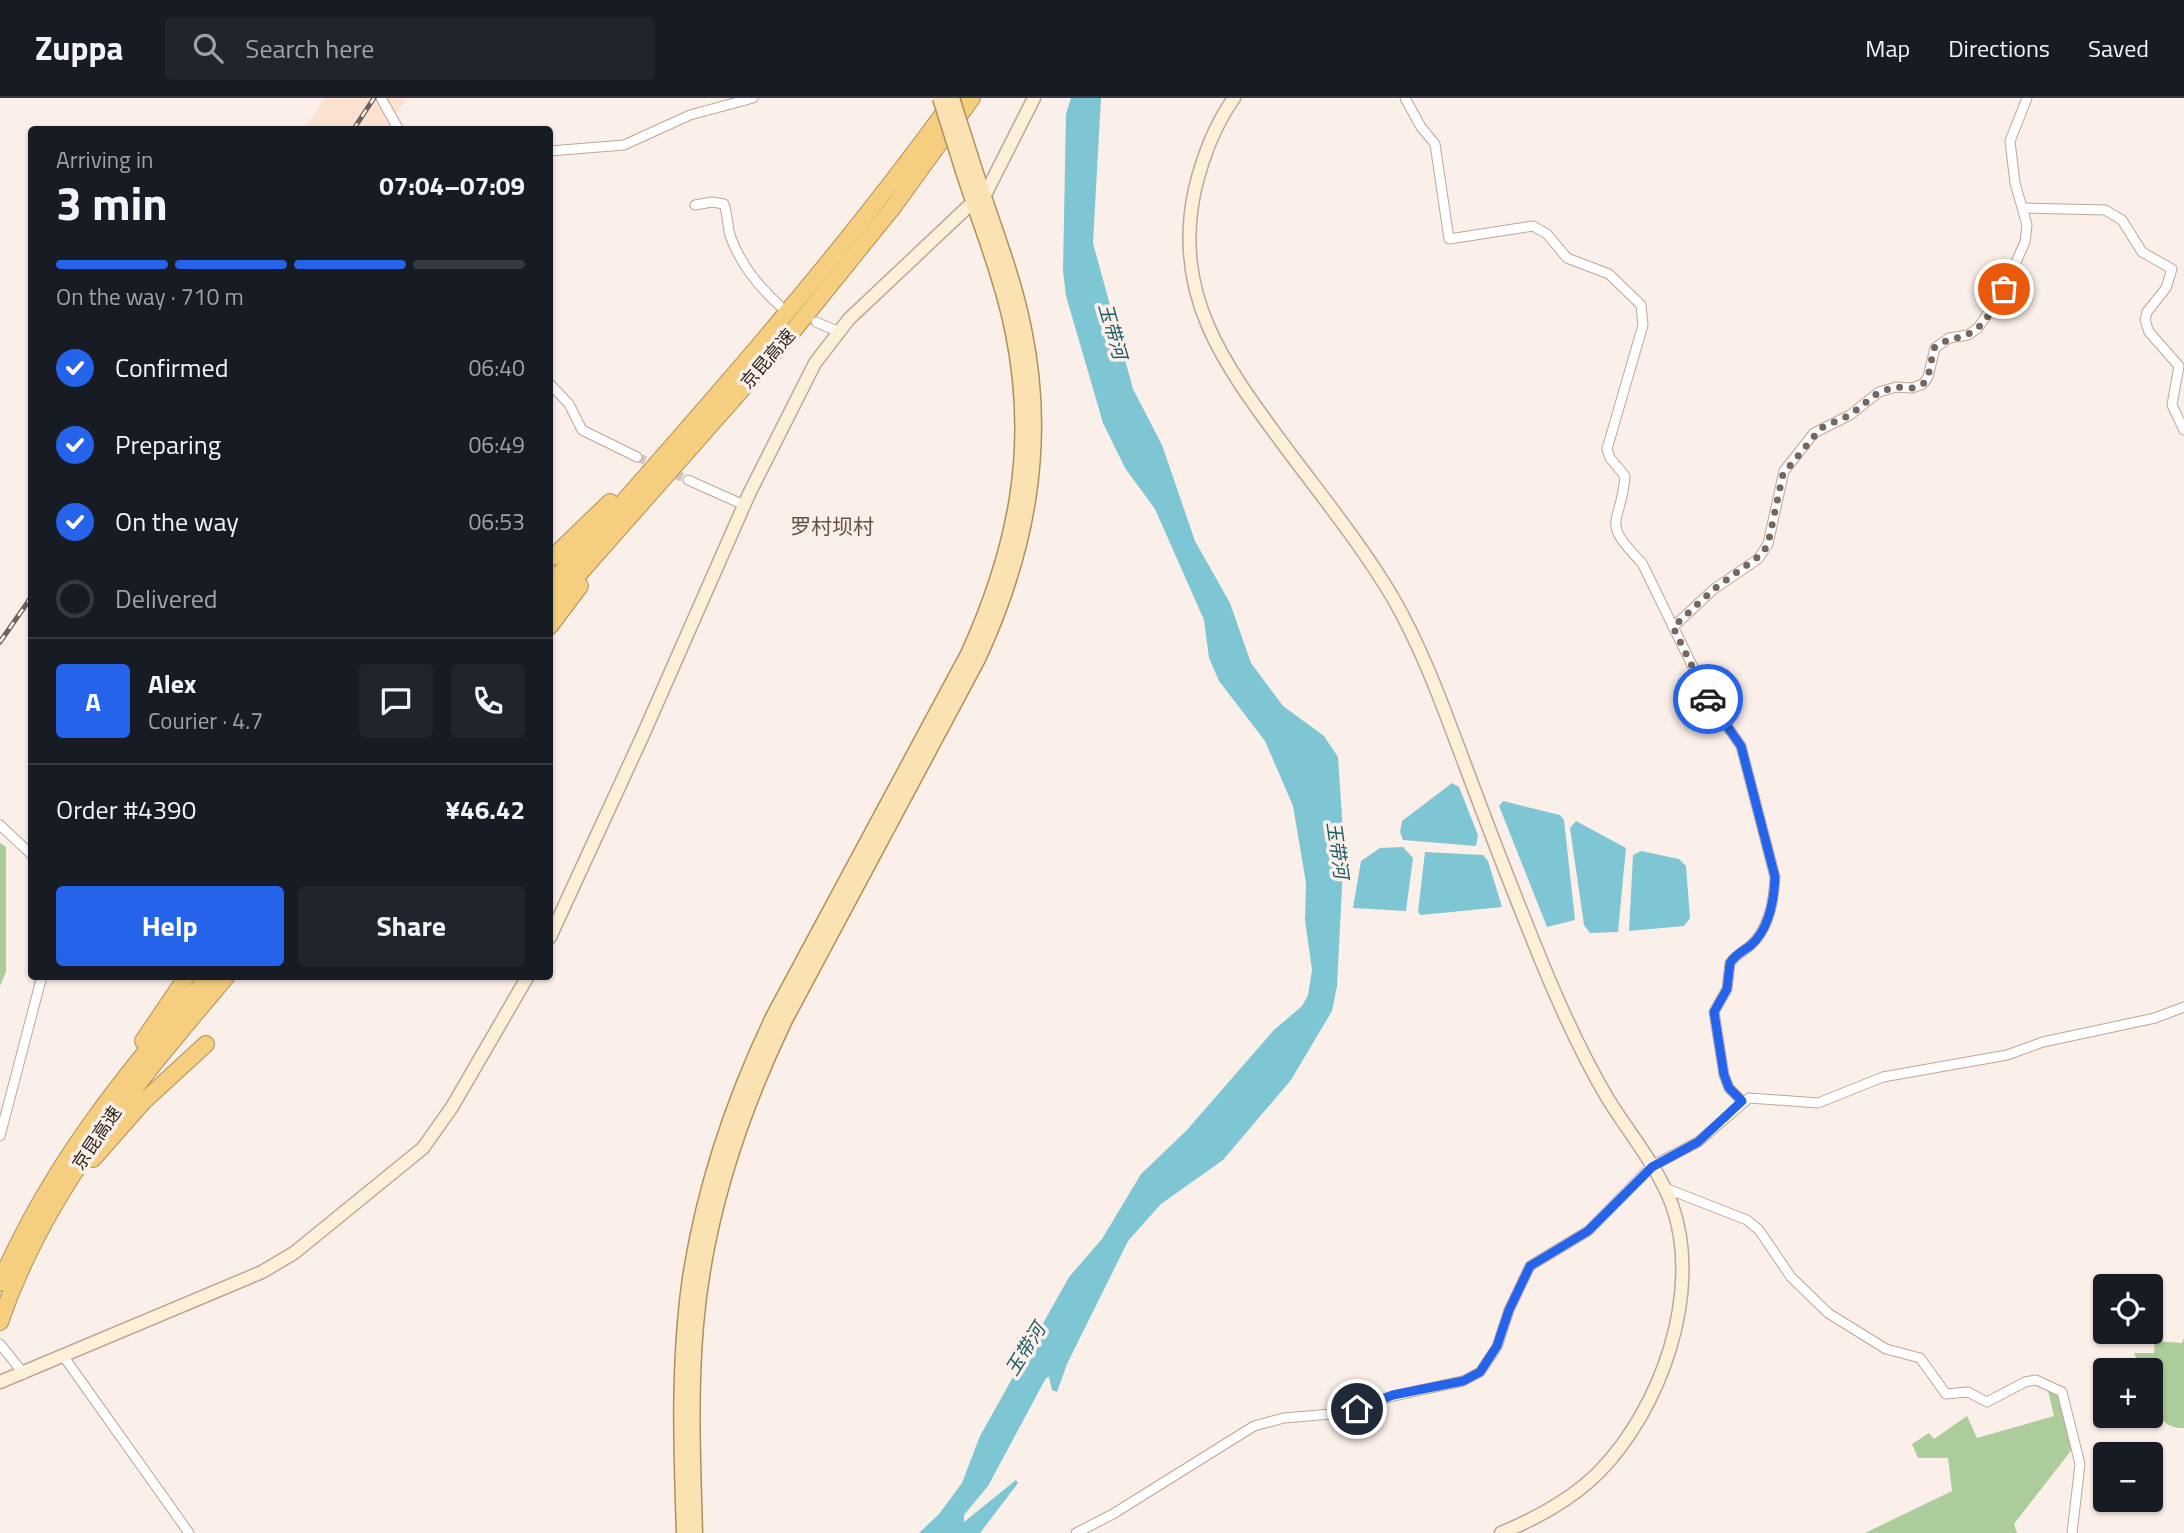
<!DOCTYPE html>
<meta charset="utf-8">
<style>
:root{--surface:#171b24;--page:#20242c;--text:#f1f3f6;--muted:#9ea1a6;--line:#363941;--accent:#2563eb}
body{margin:0;font-family:"Titillium Web","Noto Sans SC",sans-serif;background:var(--page);color:var(--text);height:100vh;display:flex;flex-direction:column;font-size:26px;white-space:nowrap}
*{box-sizing:border-box;margin:0}
p{font-size:23px;color:var(--muted)}
.icon{flex:none;width:38px;height:38px;fill:none;stroke:currentColor;stroke-width:2;stroke-linecap:round;stroke-linejoin:round}
.map{position:relative;flex:1;overflow:hidden}
.sheet{position:absolute;left:28px;top:28px;width:525px;height:854px;display:flex;flex-direction:column;background:var(--surface);border-radius:7px;box-shadow:0 2px 5px #0004}
.sheet>*{flex:none}
.buttons{position:absolute;left:2093px;top:1176px;display:grid;gap:14px}
.buttons a{display:grid;place-items:center;width:70px;height:70px;border-radius:7px;background:var(--surface);box-shadow:0 2px 5px #0004;font-size:35px}
.pin{position:absolute;display:grid;place-items:center;width:60px;height:60px;color:#fff;margin:-30px;border:4px solid #fff;border-radius:50%;box-shadow:0 2px 7px #0007}
.courier{position:absolute;display:grid;place-items:center;width:70px;height:70px;margin:-35px;border:5px solid #2563eb;border-radius:50%;background:#fff;color:#222;box-shadow:0 2px 9px #0007}
.overview em{font-style:normal;font-weight:700}
.overview div{display:flex;flex-direction:column-reverse}
.overview{display:flex;align-items:center;justify-content:space-between;height:119px;padding:0 28px}
h1{font-size:46px;font-weight:700;line-height:52px}
.bar{display:grid;grid-template-columns:repeat(4,1fr);gap:10px 7px;align-content:center;height:84px;padding:0 28px}
.bar i{height:9px;border-radius:5px;background:var(--line)}
.bar .current{background:var(--accent)}
.bar p{grid-column:span 4}
.line{display:flex;align-items:center;gap:18px;padding:0 28px;border-top:2px solid var(--line)}
.line div{flex:1}
.round{display:grid;place-items:center;flex:none;width:74px;height:74px;border-radius:7px;background:var(--page)}
ol{padding:0 28px;list-style:none}
li{display:flex;align-items:center;gap:21px;height:77px}
li p{margin-inline-start:auto}
li .icon{padding:7px;border-radius:50%;background:var(--accent);color:#fff;stroke-width:4}
li:last-child{color:var(--muted)}
li i{width:38px;height:38px;border:4px solid var(--line);border-radius:50%}
.primary-button{display:flex;gap:14px;margin-top:auto;padding:14px 28px}
.primary-button a{flex:1;height:80px;border-radius:7px;background:var(--accent);color:#fff;font-size:28px;font-weight:700;line-height:80px;text-align:center}
.primary-button a+a{background:var(--page);color:var(--text)}
header{display:flex;align-items:center;gap:42px;box-sizing:border-box;height:98px;padding:0 35px;background:var(--surface);border-bottom:2px solid var(--line)}
header strong{font-size:33px}
nav{display:flex;gap:38px;margin-inline-start:auto;font-size:24px}
.search{width:490px;height:63px;background:var(--page);display:flex;align-items:center;gap:18px;box-sizing:border-box;padding:0 24px;border-radius:7px;color:var(--muted);font-size:26px}
.map>svg:first-child{display:block}
</style>
<header>
<strong>Zuppa</strong>
<div class="search"><svg class="icon" aria-label="search" viewBox="0 0 24 24"><circle cx="10" cy="10" r="6"/><path d="M15 15l6 6"/></svg>Search here</div>
<nav><a>Map</a><a>Directions</a><a>Saved</a></nav>
</header>
<div class="map">
<svg width="2184" height="1435" viewBox="0 0 2184 1435">
<rect width="100%" height="100%" fill="#fbf0e9"/>
<polygon fill="#fde2d1" points="325,0 407,0 386,31 303,32"/>
<g fill="#accc9b">
<polygon points="0,745 6,749 6,874 0,888"/>
<path d="M2184,1240v90c-32,1 -33,-34 -33,-58h-10l-7,-17h20l1,-12 27,2z"/>
<polygon points="2048,1293 2058,1296 2065,1308 2073,1350 2014,1426 2017,1435 1865,1435 1952,1393 1948,1360 1918,1360 1912,1346 1929,1335 1934,1341 1967,1318 1977,1340 2054,1318"/>
</g>
<g fill="#7ec6d3">
<polygon points="1071,0 1101,0 1093,145 1133,291 1162,347 1195,443 1230,505 1251,565 1283,608 1324,638 1338,659 1344,750 1337,888 1332,913 1291,982 1223,1062 1161,1106 1128,1143 1067,1266 1057,1294 1052,1292 1049,1279 1046,1280 988,1388 964,1417 964,1424 1016,1382 1018,1385 980,1435 919,1435 939,1416 962,1385 980,1338 1069,1179 1102,1141 1141,1076 1186,1033 1274,932 1302,908 1308,897 1312,872 1305,822 1306,785 1293,708 1265,643 1219,583 1209,560 1204,522 1155,411 1125,370 1103,325 1066,198 1063,173 1066,16"/>
<polygon points="1452,685 1459,689 1478,737 1476,748 1403,742 1400,734 1402,723"/>
<polygon points="1503,703 1560,717 1564,722 1575,822 1547,829 1499,708"/>
<polygon points="1576,723 1626,750 1618,834 1590,835 1584,827 1570,730"/>
<polygon points="1403,749 1413,760 1406,813 1353,810 1361,763 1380,750"/>
<polygon points="1641,753 1679,761 1686,768 1690,820 1684,828 1629,833 1633,757"/>
<polygon points="1425,754 1483,757 1488,763 1502,809 1421,817 1418,814"/>
</g>
<g fill="none" stroke-linecap="round" stroke-linejoin="round">
<polyline stroke="#d1c6bf" stroke-width="9" stroke-dasharray="9 4.5" stroke-linecap="butt" points="637,359 688,382"/>
<g stroke="#bfa695" stroke-width="11">
<g id="street">
<polyline points="381,0 399,32"/>
<path d="M1405,0l16,29 14,17 14,95 84,-13 14,8 20,24 42,16 32,31 2,20 -36,124 3,9 15,18c-4,51 -26,43 17,87l69,141 30,42 34,131c-1,23 -6,51 -24,68 -7,6 -15,10 -21,18l-3,26 -13,23 10,63 5,13 13,13"/>
<polyline points="550,53 624,47 690,17 753,0"/>
<path d="M695,107l17,-3 12,2c4,11 3,23 7,34 10,27 28,49 49,68"/>
<polyline points="2023,110 2105,112 2122,122 2142,154 2172,171 2166,190 2147,214 2145,222 2149,234 2179,268 2172,307 2184,332"/>
<polyline points="816,224 837,233"/>
<polyline points="550,286 569,306 582,332 637,359"/>
<polyline points="688,382 744,407"/>
<polyline points="1673,529 1714,491 1758,461 1768,446 1784,373 1814,335 1850,317 1879,294 1896,289 1912,290 1923,286 1928,279 1935,250 1949,240 1968,237 1978,230 2004,191 2025,144 2027,127 2015,85 2010,43 2027,0"/>
<polyline points="0,727 32,757"/>
<polyline points="0,1038 42,878"/>
<polyline points="1665,1090 1747,1122 1759,1132 1791,1179 1828,1215 1886,1251 1920,1260 1946,1296 1968,1294 1987,1304 2025,1284 2036,1282 2062,1294 2080,1366 2072,1435"/>
<polyline points="0,1246 24,1276"/>
<polyline points="64,1259 189,1435"/>
<polyline points="1076,1435 1113,1416 1254,1328 1284,1320 1343,1315 1393,1298 1463,1283 1480,1274 1497,1249 1509,1212 1530,1168 1588,1133 1652,1068 1698,1044 1749,1000 1818,1005 1883,979 2007,957 2043,944 2155,920 2184,909"/>
</g>
</g>
<g stroke="#bfa695" stroke-width="15">
<g id="secondary">
<path d="M1234,0c-20,28 -31,58 -39,91 -23,105 28,174 88,255 37,50 78,100 110,154 30,52 51,111 72,167 25,67 51,134 78,200 19,46 40,92 65,134 21,34 50,68 64,106 31,86 -11,204 -73,267 -28,28 -62,46 -98,61"/>
<polyline points="984,99 1034,0"/>
<polyline points="550,839 643,637 749,396 815,265 849,221 973,104"/>
<polyline points="0,1284 262,1174 294,1155 423,1050 452,1009 528,878"/>
</g>
</g>
<g stroke="#ae905b" stroke-width="17">
<g id="primary">
<path d="M684,1435c-3,-85 -6,-171 6,-255 14,-91 44,-180 84,-263l194,-361c48,-106 68,-205 45,-321 -11,-55 -33,-109 -50,-162"/>
<path d="M695,1435c-2,-69 -5,-139 1,-208 9,-106 43,-209 89,-305l193,-361c49,-106 70,-214 46,-330 -11,-55 -33,-109 -50,-162"/>
</g>
</g>
<g stroke="#ae905b" stroke-width="18">
<g id="highway">
<polyline points="553,459 610,404"/>
<path d="M550,487c138,-157 278,-312 401,-482"/>
<polyline points="550,509 789,238 894,108 972,0"/>
<polyline points="550,528 580,488"/>
<polyline points="143,943 187,878"/>
<polyline points="93,1061 144,1003 206,946"/>
<path d="M0,1185c52,-121 125,-208 209,-307"/>
<path d="M0,1224c46,-134 137,-239 227,-346"/>
</g>
</g>
<use href="#street" stroke="#fff" stroke-width="9"/>
<use href="#secondary" stroke="#fcf0d9" stroke-width="12"/>
<use href="#primary" stroke="#fae2b2" stroke-width="14"/>
<use href="#highway" stroke="#f6ce7f" stroke-width="16"/>
<g stroke="#6c625c" stroke-width="5">
<g id="rail">
<polyline points="353,32 374,0"/>
<polyline points="0,544 32,498"/>
</g>
</g>
<use href="#rail" stroke="#fbf0e9" stroke-width="2.5" stroke-dasharray="8" stroke-linecap="butt"/>
<g stroke="#ae905b" stroke-width="17" stroke-linecap="butt">
<g id="primary-bridge">
<polyline points="940,0 963,73"/>
<polyline points="952,0 974,69"/>
</g>
</g>
<use href="#primary-bridge" stroke="#fae2b2" stroke-width="14"/>
</g>
<g fill="none" stroke-linecap="round" stroke-linejoin="round">
<path stroke="#726861" stroke-width="7" stroke-dasharray="0 12.6" d="M1708,601l-35,-72 41,-38 48,-35 6,-10 15,-70 38,-46 29,-13 29,-23 17,-5 16,1 11,-4 5,-7 6,-29c12,-10 23,-8 36,-15 16,-8 25,-29 34,-44"/>
<path stroke="#2563eb" stroke-width="9" d="M1357,1311l36,-14 70,-14 17,-9 17,-26 12,-36 21,-44 58,-35 64,-64 46,-25 44,-41 -13,-13 -5,-13 -10,-63 13,-23 3,-26c6,-9 14,-12 21,-18 19,-17 23,-45 24,-68l-34,-131 -33,-47"/>
</g>
<g text-anchor="middle" stroke-width="7" stroke-linejoin="round" paint-order="stroke">
<g font-size="18" fill="#281e18" stroke="#fbf0e9">
<text transform="translate(768 261) rotate(-49)" y="6">京昆高速</text>
<text transform="translate(97 1040) rotate(-56)" y="6">京昆高速</text>
</g>
<g font-size="19" font-style="italic" fill="#1e5b65" stroke="#fbf0e9">
<text transform="translate(1113 233) rotate(74)" y="7">玉带河</text>
<text transform="translate(1338 752) rotate(82)" y="7">玉带河</text>
<text transform="translate(1025 1251) rotate(-58)" y="7">玉带河</text>
</g>
<g font-size="21" fill="#675142" stroke="#fbf0e9">
<text x="832" y="436">罗村坝村</text>
</g>
</g>
</svg>
<div class="buttons">
<a><svg class="icon" aria-label="locate" viewBox="0 0 24 24"><circle cx="12" cy="12" r="6"/><path d="M12 2v4M12 18v4M2 12h4M18 12h4"/></svg></a>
<a>+</a>
<a>−</a>
</div>
<div class="pin" style="left:2004px;top:191px;background:#ea580c"><svg class="icon" aria-label="bag" viewBox="0 0 24 24"><path d="M5 8h14l-1 12H6zM9 8a3 3 0 0 1 6 0"/></svg></div>
<div class="pin" style="left:1357px;top:1311px;background:#1f2937"><svg class="icon" aria-label="home" viewBox="0 0 24 24"><path d="M3 11l9-7 9 7M6 9v11h12V9"/></svg></div>
<div class="courier" style="left:1708px;top:601px"><svg class="icon" aria-label="car" viewBox="0 0 24 24"><path d="M5 17H2v-5l4-1 3-4h7l3 4 3 1v5h-3M9 17h6M6 11h13"/><circle cx="7" cy="17" r="2"/><circle cx="17" cy="17" r="2"/></svg></div>
<section class="sheet">
<div class="overview"><div><h1>3 min</h1><p>Arriving in</p></div><em>07:04–07:09</em></div>
<div class="bar"><i class="current"></i><i class="current"></i><i class="current"></i><i></i><p>On the way · 710 m</p></div>
<ol>
<li><svg class="icon" aria-label="check" viewBox="0 0 24 24"><path d="M5 12l5 5 9-10"/></svg>Confirmed<p>06:40</p></li>
<li><svg class="icon" aria-label="check" viewBox="0 0 24 24"><path d="M5 12l5 5 9-10"/></svg>Preparing<p>06:49</p></li>
<li><svg class="icon" aria-label="check" viewBox="0 0 24 24"><path d="M5 12l5 5 9-10"/></svg>On the way<p>06:53</p></li>
<li><i></i>Delivered</li>
</ol>
<div class="line" style="height:126px"><b class="round" style="background:var(--accent);color:#fff">A</b><div><b>Alex</b><p>Courier · 4.7</p></div><a class="round"><svg class="icon" aria-label="chat" viewBox="0 0 24 24"><path d="M4 5h16v11H9l-5 4z"/></svg></a><a class="round"><svg class="icon" aria-label="phone" viewBox="0 0 24 24"><path d="M5 4h4l2 5-3 2q2 4 5 5l2-3 5 2v4C11 20 4 13 5 4z"/></svg></a></div>
<div class="line" style="height:91px"><div>Order #4390</div><b>¥46.42</b></div>
<div class="primary-button"><a>Help</a><a>Share</a></div>
</section>
</div>
